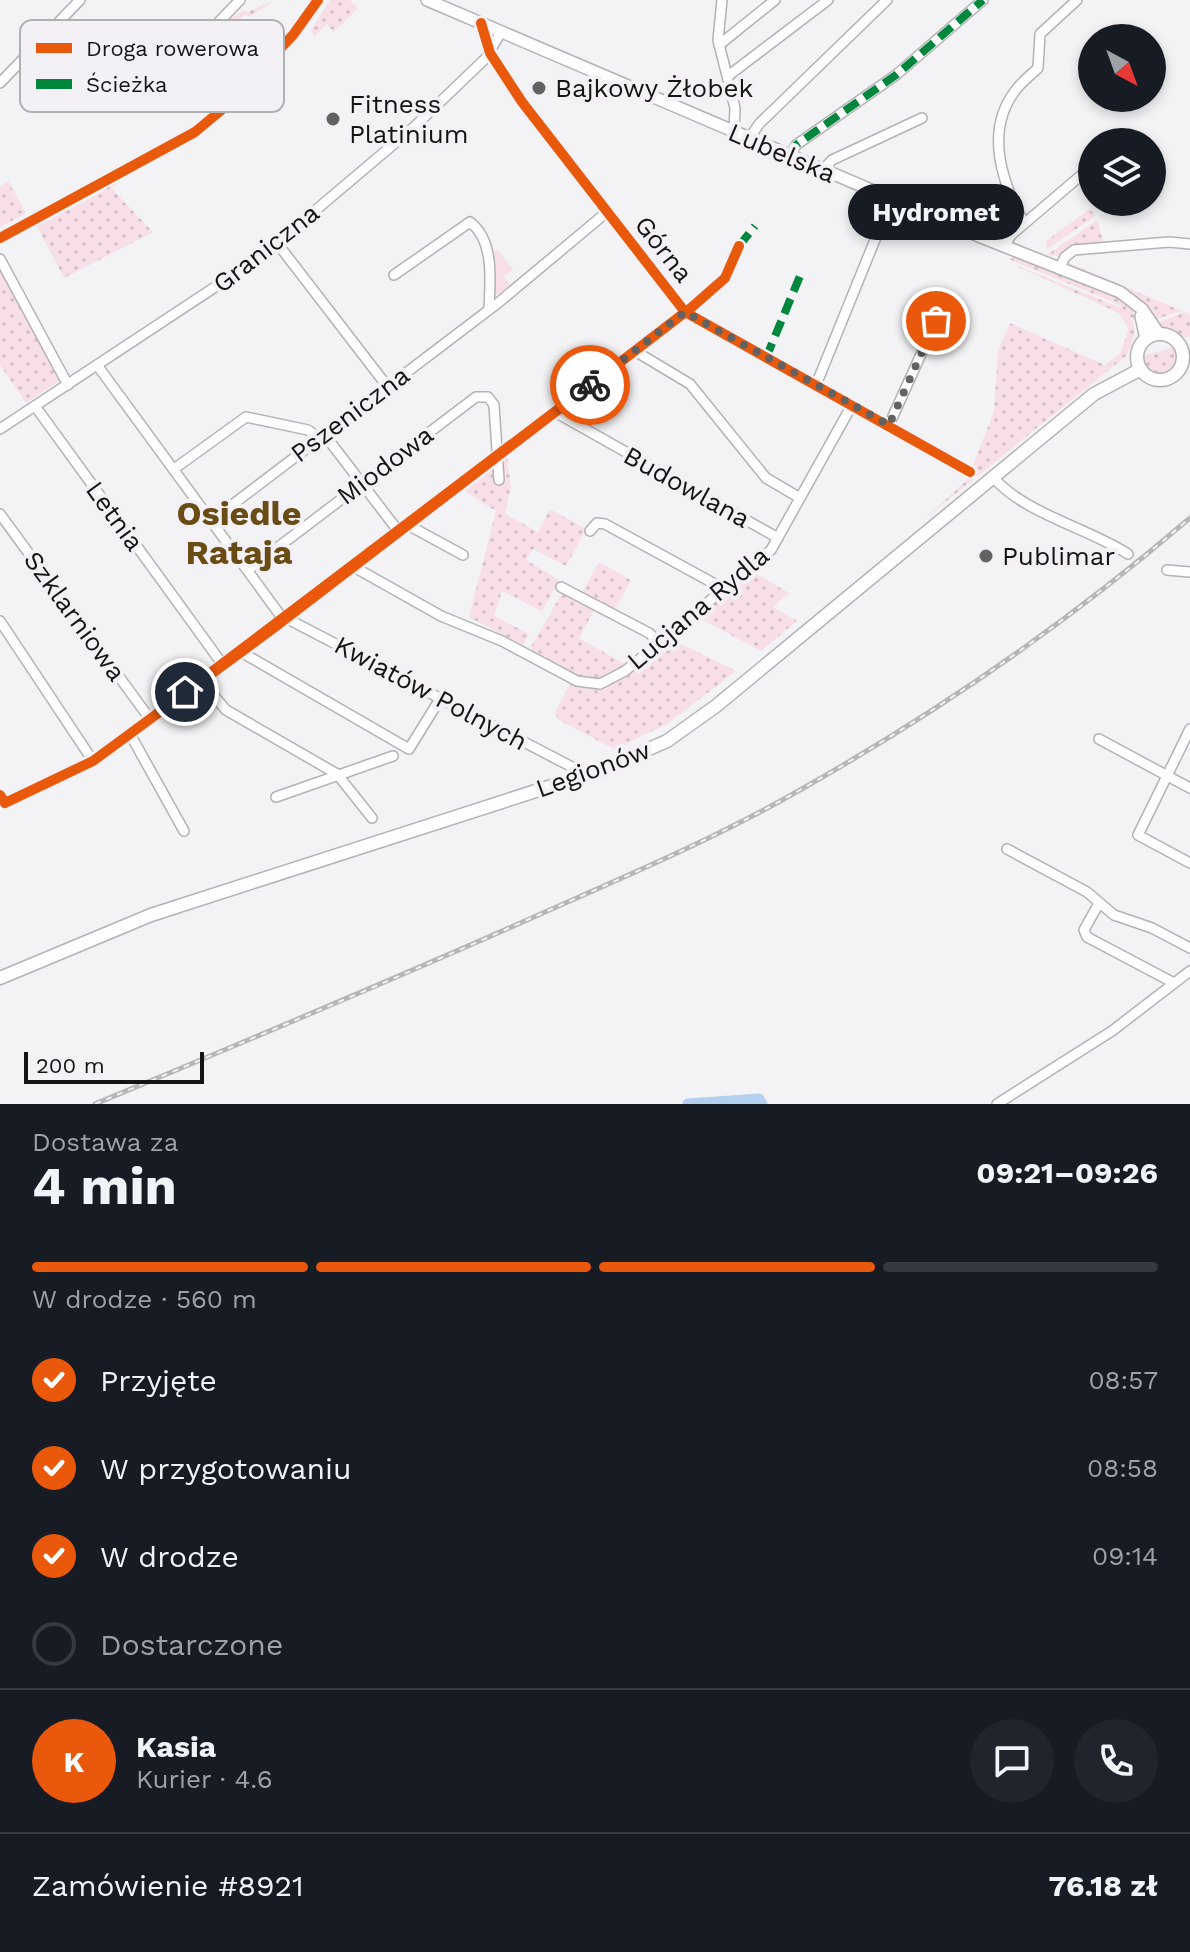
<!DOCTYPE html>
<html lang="pl">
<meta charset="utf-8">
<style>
:root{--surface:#171b24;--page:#20242c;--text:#f1f3f6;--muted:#9ea1a6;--line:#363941;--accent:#ea580c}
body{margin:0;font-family:"Work Sans",sans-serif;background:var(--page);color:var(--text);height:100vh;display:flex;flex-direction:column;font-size:30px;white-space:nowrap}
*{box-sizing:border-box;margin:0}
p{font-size:26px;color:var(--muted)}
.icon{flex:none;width:44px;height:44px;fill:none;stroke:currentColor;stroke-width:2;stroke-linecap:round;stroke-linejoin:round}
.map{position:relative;height:1104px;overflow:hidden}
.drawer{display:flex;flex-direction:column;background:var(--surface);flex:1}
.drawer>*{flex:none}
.needle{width:52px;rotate:139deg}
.buttons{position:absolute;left:1078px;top:24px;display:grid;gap:16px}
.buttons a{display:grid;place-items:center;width:88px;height:88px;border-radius:50%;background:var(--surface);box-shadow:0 4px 12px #0003;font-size:40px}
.scale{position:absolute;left:24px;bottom:20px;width:180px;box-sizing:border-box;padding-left:8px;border:4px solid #141415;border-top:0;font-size:22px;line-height:28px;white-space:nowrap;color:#141415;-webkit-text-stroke:6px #f3f1f6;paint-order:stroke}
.pin{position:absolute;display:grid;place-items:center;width:68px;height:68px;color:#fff;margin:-34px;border:4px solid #fff;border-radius:50%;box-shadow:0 2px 8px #0007}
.courier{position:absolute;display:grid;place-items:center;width:80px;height:80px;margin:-40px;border:6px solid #ea580c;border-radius:50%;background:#fff;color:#222;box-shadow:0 2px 10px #0007}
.bubble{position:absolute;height:56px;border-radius:28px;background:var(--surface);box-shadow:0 4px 12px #0003;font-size:26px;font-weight:700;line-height:56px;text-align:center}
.summary em{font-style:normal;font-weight:700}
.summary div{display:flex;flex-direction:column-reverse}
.summary{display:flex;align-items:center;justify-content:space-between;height:136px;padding:0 32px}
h1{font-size:52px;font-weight:700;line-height:60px}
.bar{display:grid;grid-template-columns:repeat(4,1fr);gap:12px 8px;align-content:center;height:96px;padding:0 32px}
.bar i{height:10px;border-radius:6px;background:var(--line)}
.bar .active{background:var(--accent)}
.bar p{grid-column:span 4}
.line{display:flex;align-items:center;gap:20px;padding:0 32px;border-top:2px solid var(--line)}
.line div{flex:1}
.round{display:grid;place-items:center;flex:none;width:84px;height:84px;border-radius:42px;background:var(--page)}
ol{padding:0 32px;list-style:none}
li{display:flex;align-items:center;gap:24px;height:88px}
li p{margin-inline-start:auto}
li .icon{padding:8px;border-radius:50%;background:var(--accent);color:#fff;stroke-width:4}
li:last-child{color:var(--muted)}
li i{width:44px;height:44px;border:4px solid var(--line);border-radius:50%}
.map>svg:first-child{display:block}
</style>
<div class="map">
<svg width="1190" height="1104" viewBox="0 0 1190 1104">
<defs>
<pattern id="grass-dots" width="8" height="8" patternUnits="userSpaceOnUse" patternTransform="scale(2)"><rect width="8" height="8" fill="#f7dee7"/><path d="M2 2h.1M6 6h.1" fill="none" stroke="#d3bec5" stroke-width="1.8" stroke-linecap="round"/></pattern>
</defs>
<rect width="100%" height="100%" fill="#f3f2f5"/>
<g fill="url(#grass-dots)">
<polygon points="275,0 250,16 244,15 226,35 228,47 248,69 244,73 243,66 232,67 229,64 236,59 215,37 229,28 225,22 244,10 247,12"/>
<polygon points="330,0 350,0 358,8 334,32 327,24 314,37 311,30"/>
<polygon points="117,179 120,182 111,188 153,232 64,278 37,226 104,191 103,187"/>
<polygon points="8,181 26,213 0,227 0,186"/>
<polygon points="1090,209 1095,216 1047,249 1046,241"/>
<polygon points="1097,220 1104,244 1061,256 1047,255"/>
<polygon points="1012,257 1119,298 1132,309 1138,325 1118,304 1009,259"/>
<path d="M1008,262l113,46c20,16 14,28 5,48l-203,164 44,-40 27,-68 4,-61 12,-28 95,42 15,-11 9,-25 -10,-16z"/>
<polygon points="1067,262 1182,311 1153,320 1136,295 1071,268"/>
<polygon points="0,268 60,380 26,403 0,365"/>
<polygon points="1185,312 1190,315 1190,337 1180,337 1155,324"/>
<polygon points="1175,347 1178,359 1172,371 1158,375 1146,368 1142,356"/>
<polygon points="507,457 511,487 505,514 538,532 550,509 586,529 566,566 533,549 526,560 559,580 542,611 502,591 494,616 529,634 523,645 469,617 496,511 465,491"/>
<polygon points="599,562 631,580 614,610 582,593"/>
<polygon points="753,572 789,593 773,607 797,621 761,651 698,617"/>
<path d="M566,594l28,16 -15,28 47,27c-38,28 -56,8 -93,-11l-2,-7 30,-52z"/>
<path d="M671,639l65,32 -69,53 -53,25 -57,-30 -1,-9 14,-26c42,17 72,-20 101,-45z"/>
</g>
<polygon fill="#f7dee7" points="498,250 513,270 504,276 510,285 498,295 494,293 494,252"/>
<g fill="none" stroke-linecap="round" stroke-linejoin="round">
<polyline stroke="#b3d0ef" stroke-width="11" points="688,1104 759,1099 762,1104"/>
<g stroke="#b3b2b5" stroke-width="12">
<g id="minor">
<polyline points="722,0 718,40 735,108 734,132"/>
<polyline points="481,23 490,53 522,102 685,312 970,472"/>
<polyline points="211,30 240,0"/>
<polyline points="719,45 775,0"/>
<polyline points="728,76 828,0"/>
<polyline points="0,83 80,0"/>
<polyline points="749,139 759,124 887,0"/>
<polyline points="790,156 796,145 896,75 983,0"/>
<polyline points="823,170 832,160 922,118"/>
<path d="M1024,223c-22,-40 -40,-91 -9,-132 6,-9 15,-15 23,-23l2,-34 37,-34"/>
<polyline points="0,238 195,132 225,107 293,35 319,0"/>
<polyline points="277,243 387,386"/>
<polyline points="1004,247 1011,235 1092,166"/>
<polyline points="0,259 68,385"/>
<polyline points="1059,269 1065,257 1074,250 1169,242 1190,244"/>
<path d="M394,275l76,-53c25,19 20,59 19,87"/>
<polyline points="635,351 690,384 766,478 800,498"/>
<polyline points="97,365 280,615 574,768"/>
<polyline points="816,385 881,225 884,217 888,218"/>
<polyline points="35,406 223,665"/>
<polyline points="555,412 778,538"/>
<polyline points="889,425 936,321"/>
<polyline points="0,429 259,258 414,127 486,58 501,32"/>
<polyline points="324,434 399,532"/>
<polyline points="174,469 246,417 308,430 319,438"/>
<path d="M993,477c30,36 95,51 135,77"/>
<polyline points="0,514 150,719"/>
<polyline points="211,521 498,303 607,212"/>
<polyline points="408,525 463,555"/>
<polyline points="590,531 597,523 605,524 724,589"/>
<polyline points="354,567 441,616 502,641 577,681 600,684 625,671 771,550 852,405"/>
<polyline points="248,570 476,397 488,397 494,405 499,480"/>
<polyline points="1167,570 1190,572"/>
<polyline points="561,587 649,633 659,642"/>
<polyline points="0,621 93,761"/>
<polyline points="241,652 409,749 440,699"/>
<polyline points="201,681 226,710 337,774 372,818"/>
<polyline points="1190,729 1138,835 1190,863"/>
<polyline points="130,734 184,831"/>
<polyline points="1099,739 1190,788"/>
<polyline points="0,795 5,803 93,761 275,627 692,307 725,278 739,246"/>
<polyline points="276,797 393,756"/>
<polyline points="1007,849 1087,892 1114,915 1152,928 1190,948"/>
<polyline points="1098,905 1084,930 1087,937 1174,983"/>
<polyline points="997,1104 1112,1031 1190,971"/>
</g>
</g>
<g stroke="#b3b2b5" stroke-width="14">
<g id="major">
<polyline points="427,0 981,237 1120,292 1142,309 1159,334"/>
<polyline points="1141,316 1146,339"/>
</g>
</g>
<g stroke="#b3b2b5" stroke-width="15">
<g id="highway">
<circle cx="1160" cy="357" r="23"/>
<polyline points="0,978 151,915 601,770 667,741 716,706 1094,394 1141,369"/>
</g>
</g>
<use href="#minor" stroke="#fdfdfe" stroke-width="9"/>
<use href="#major" stroke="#fdfdfe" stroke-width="11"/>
<use href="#highway" stroke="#fdfdfe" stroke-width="12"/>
<g stroke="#b6b6b7" stroke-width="5">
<path id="rail" d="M95,1104c151,-63 301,-125 450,-192 86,-38 173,-75 255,-122 138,-78 269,-168 390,-272"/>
</g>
<use href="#rail" stroke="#f3f1f6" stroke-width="2" stroke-dasharray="6" stroke-linecap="butt"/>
<g stroke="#00873e" stroke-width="8" stroke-dasharray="16 8" stroke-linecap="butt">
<polyline points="790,156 796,145 896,75 983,0"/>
<polyline points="739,246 755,226"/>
<polyline points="766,358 800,276"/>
</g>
<g stroke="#f3f1f6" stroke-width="15">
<g id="cycleway">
<polyline points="481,23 490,53 522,102 685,312 970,472"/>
<polyline points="0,238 195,132 225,107 293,35 318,0"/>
<polyline points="0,795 5,803 93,761 275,627 692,307 725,278 739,246"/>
</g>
</g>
<use href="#cycleway" stroke="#e8590c" stroke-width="10"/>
</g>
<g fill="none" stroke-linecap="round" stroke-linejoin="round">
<polyline stroke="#626263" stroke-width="8" stroke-dasharray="0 14.4" points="590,385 685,312 889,425 936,321"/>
<polyline stroke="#ea580c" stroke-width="10" points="185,692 590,385"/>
</g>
<g fill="#626263" stroke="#f3f1f6" stroke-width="3">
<circle cx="539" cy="88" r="8"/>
<circle cx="333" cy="119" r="8"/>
<circle cx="986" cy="556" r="8"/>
</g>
<g text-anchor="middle" stroke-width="8" stroke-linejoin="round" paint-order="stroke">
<g font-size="26" fill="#141415" stroke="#f3f1f6" text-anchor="start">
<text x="555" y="97">Bajkowy Żłobek</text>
<text x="349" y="113">Fitness<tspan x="349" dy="30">Platinium</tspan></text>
<text x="1002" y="565">Publimar</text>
</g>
<g font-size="26" fill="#141415" stroke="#f3f1f6">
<text transform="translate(782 153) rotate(23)" y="9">Lubelska</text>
<text transform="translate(266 248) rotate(-38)" y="9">Graniczna</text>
<text transform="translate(664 249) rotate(52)" y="9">Górna</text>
<text transform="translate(350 414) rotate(-37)" y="9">Pszeniczna</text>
<text transform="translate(385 465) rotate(-37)" y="9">Miodowa</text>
<text transform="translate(687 487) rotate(29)" y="9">Budowlana</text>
<text transform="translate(115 516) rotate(54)" y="9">Letnia</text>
<text transform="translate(698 608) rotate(-40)" y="9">Lucjana Rydla</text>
<text transform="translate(75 616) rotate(54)" y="9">Szklarniowa</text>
<text transform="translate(431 693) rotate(28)" y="9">Kwiatów Polnych</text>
<text transform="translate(593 769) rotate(-20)" y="9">Legionów</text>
</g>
<g font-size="34" font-weight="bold" fill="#694b14" stroke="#f3f1f6">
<text x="239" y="525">Osiedle<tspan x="239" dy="39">Rataja</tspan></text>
</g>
</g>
<rect x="20" y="20" width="264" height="92" rx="12" fill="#f3f1f6" stroke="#b0afb2" stroke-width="2"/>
<rect x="36" y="43" width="36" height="10" fill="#e8590c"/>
<rect x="36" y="79" width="36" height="10" fill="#00873e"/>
<g font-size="22" fill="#141415">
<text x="86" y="56">Droga rowerowa</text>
<text x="86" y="92">Ścieżka</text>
</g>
</svg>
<div class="buttons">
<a><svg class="needle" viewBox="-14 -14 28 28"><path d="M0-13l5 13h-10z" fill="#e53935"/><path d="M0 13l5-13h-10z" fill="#9ea1a6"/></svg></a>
<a><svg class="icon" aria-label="layers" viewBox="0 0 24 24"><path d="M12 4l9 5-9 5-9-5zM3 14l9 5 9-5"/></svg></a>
</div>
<div class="scale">200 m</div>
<div class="pin" style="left:936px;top:321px;background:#ea580c"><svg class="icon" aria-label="bag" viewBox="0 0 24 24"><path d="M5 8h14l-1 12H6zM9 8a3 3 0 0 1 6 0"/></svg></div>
<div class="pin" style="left:185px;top:692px;background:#1f2937"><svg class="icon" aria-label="home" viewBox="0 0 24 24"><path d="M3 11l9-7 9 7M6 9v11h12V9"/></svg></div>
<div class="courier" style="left:590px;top:385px"><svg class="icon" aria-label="bike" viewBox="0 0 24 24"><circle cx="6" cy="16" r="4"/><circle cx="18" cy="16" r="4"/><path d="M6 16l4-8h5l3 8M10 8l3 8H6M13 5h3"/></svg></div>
<div class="bubble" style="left:848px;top:184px;width:176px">Hydromet</div>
</div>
<section class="drawer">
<div class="summary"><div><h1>4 min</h1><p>Dostawa za</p></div><em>09:21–09:26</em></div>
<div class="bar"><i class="active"></i><i class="active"></i><i class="active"></i><i></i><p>W drodze · 560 m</p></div>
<ol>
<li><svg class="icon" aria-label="check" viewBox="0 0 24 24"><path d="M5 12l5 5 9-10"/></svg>Przyjęte<p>08:57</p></li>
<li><svg class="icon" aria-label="check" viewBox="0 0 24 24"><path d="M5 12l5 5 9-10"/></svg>W przygotowaniu<p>08:58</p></li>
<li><svg class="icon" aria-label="check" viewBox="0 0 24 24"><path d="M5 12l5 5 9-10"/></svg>W drodze<p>09:14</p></li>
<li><i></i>Dostarczone</li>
</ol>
<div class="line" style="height:144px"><b class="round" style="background:var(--accent);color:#fff">K</b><div><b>Kasia</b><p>Kurier · 4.6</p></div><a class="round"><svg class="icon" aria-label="chat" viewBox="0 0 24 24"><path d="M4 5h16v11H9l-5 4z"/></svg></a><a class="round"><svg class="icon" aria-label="phone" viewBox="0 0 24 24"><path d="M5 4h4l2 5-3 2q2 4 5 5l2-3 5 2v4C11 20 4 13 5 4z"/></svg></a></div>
<div class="line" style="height:104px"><div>Zamówienie #8921</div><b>76.18 zł</b></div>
</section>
